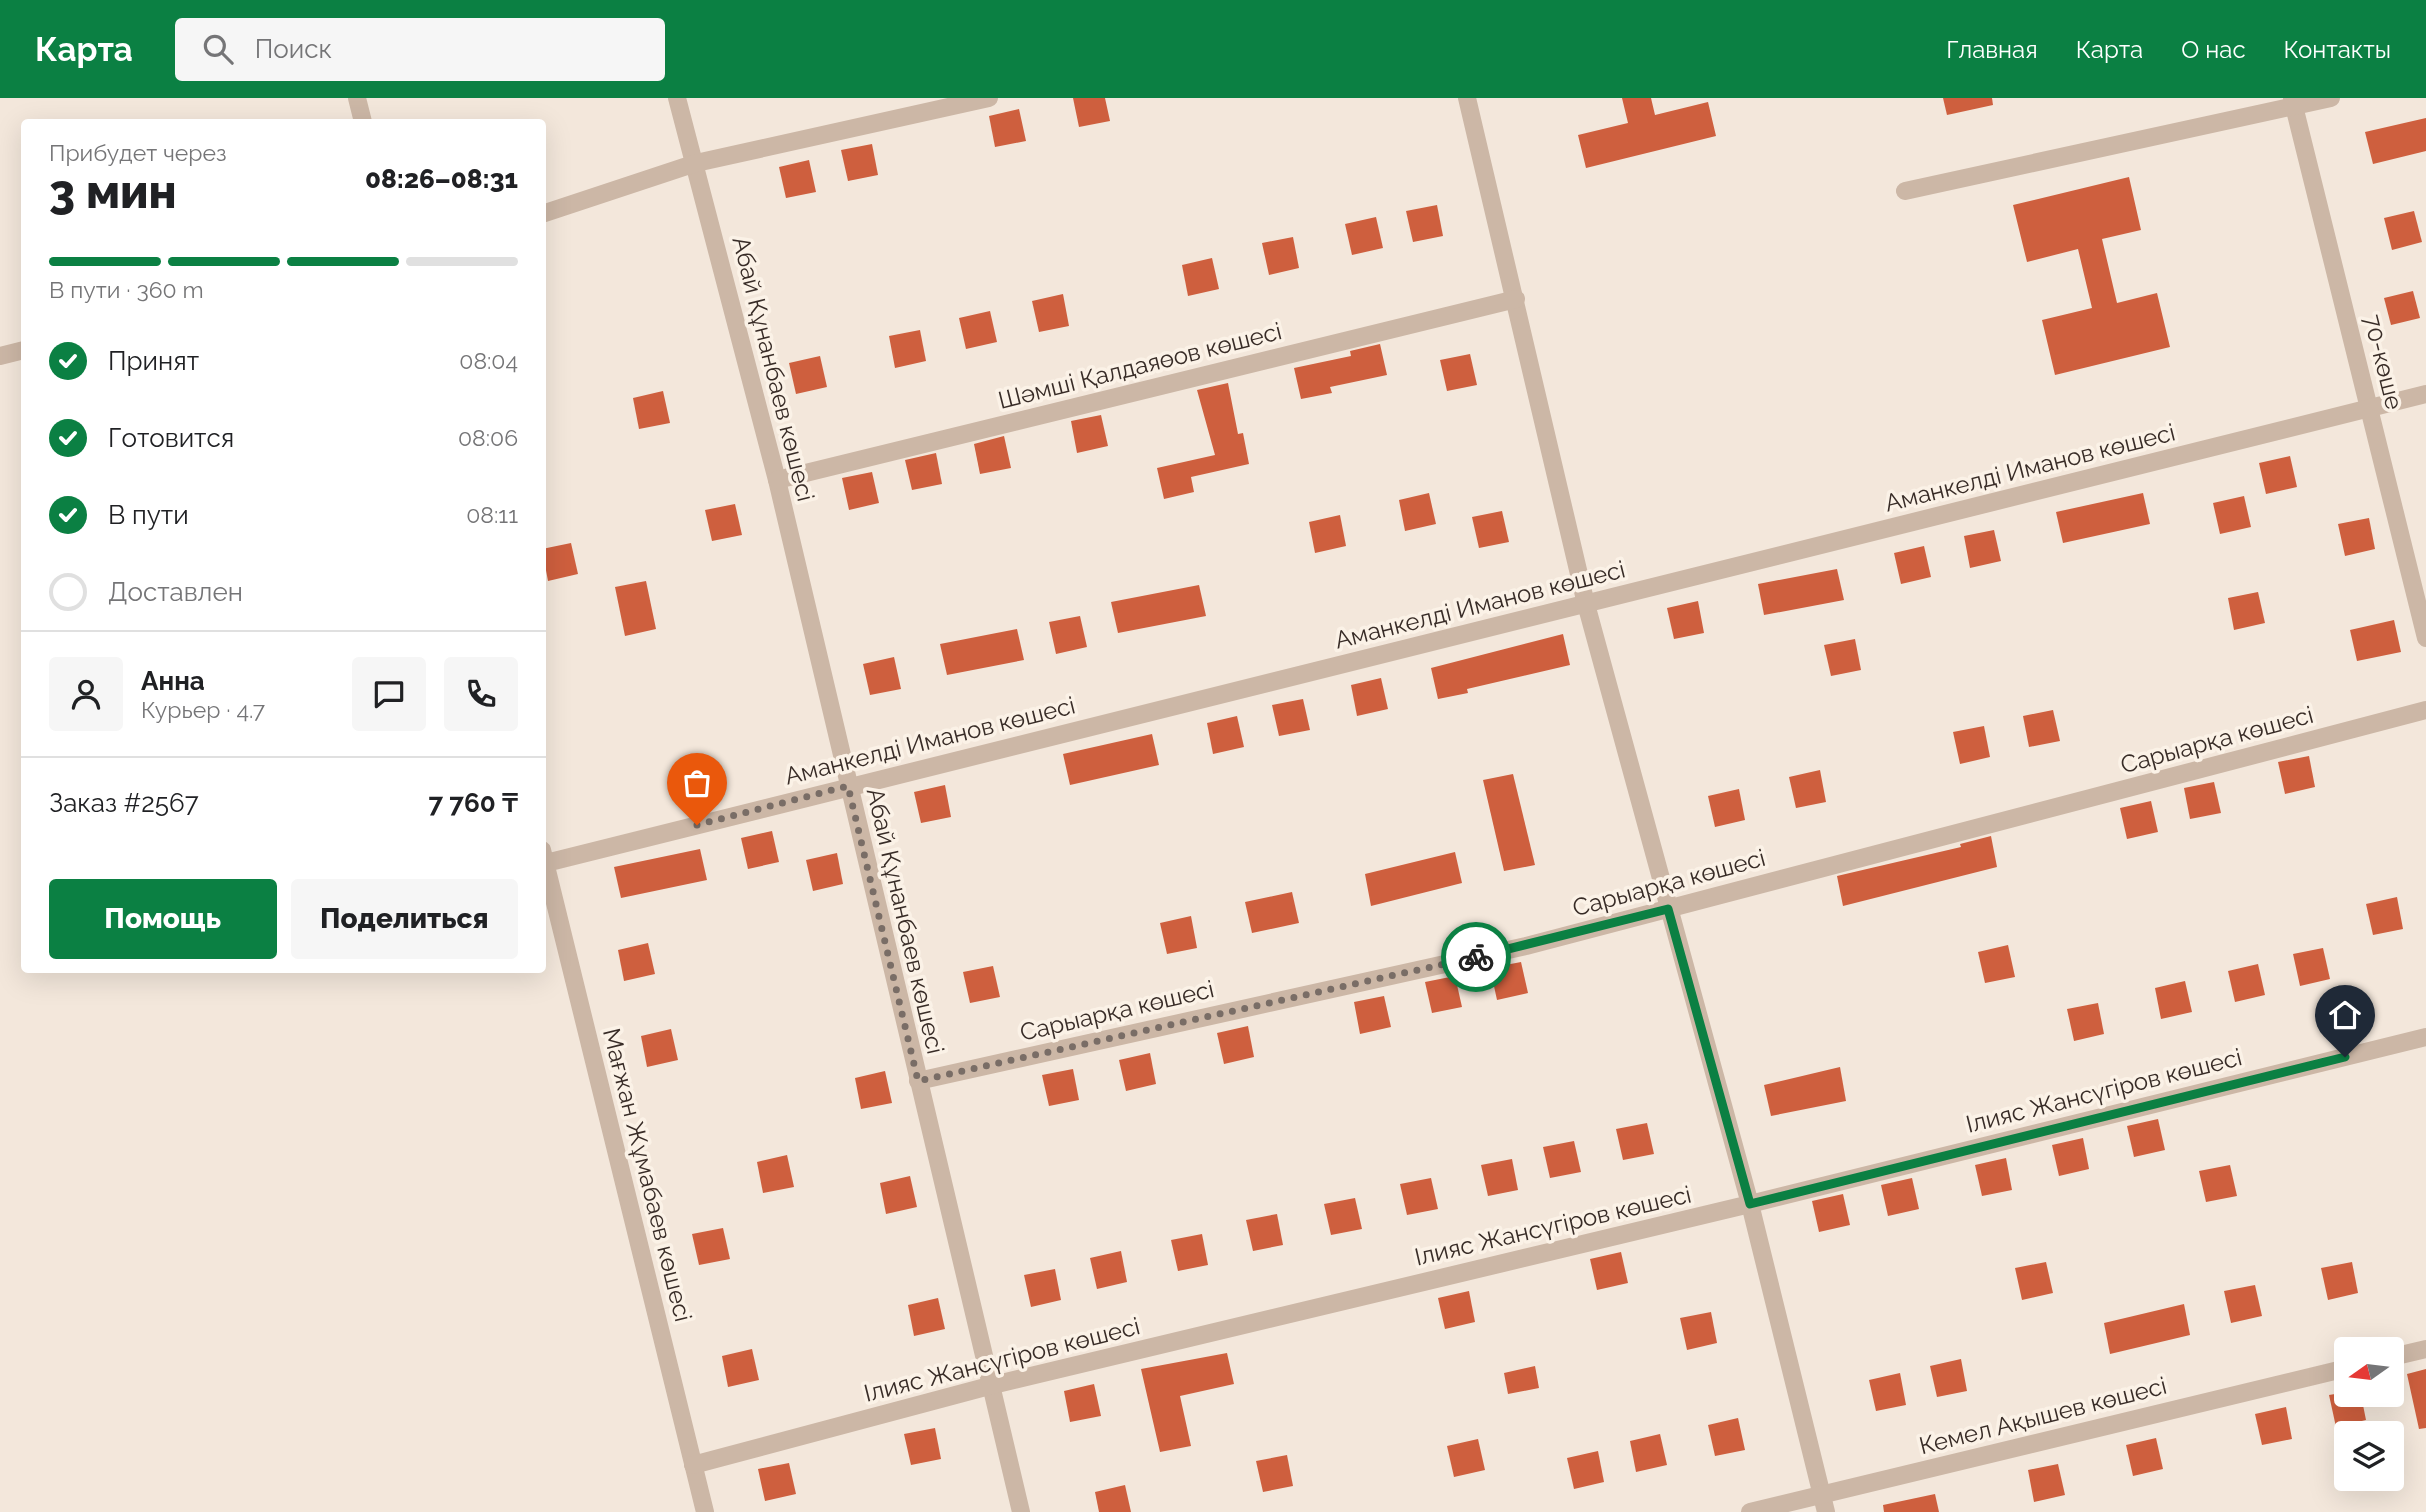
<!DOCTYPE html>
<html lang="ru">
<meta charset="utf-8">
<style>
:root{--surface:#fff;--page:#f6f6f6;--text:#202124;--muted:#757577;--line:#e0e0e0;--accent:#0b8043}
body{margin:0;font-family:Raleway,sans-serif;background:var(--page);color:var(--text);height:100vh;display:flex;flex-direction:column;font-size:26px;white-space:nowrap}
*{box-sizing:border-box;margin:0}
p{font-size:23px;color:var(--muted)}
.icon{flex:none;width:38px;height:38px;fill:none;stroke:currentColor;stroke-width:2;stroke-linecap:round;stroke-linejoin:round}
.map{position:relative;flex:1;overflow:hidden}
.side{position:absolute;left:21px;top:21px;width:525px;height:854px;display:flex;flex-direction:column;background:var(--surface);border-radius:7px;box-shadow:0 7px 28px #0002}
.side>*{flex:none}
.needle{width:46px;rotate:256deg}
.tools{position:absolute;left:2334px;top:1239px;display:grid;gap:14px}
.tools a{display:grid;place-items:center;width:70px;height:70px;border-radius:7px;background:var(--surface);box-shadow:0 7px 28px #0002;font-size:35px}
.pin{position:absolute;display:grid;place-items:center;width:60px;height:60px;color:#fff;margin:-72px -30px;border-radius:50% 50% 50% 0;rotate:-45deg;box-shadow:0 0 7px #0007}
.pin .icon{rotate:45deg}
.courier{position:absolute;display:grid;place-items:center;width:70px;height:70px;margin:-35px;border:5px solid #0b8043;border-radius:50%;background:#fff;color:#222;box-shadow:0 2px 9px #0007}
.head em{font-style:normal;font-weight:800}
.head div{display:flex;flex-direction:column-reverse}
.head{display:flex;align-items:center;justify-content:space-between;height:119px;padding:0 28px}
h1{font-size:46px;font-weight:800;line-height:52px}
.bar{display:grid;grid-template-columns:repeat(4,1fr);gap:10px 7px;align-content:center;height:84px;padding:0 28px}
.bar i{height:9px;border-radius:5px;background:var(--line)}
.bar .active{background:var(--accent)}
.bar p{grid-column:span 4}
.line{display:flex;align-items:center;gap:18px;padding:0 28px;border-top:2px solid var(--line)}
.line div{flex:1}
.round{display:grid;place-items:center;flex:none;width:74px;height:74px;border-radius:7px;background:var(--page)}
ol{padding:0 28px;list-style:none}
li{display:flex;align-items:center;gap:21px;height:77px}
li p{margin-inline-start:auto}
li .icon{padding:7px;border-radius:50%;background:var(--accent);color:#fff;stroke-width:4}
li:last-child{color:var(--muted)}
li i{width:38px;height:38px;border:4px solid var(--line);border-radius:50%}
.cta{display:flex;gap:14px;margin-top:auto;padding:14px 28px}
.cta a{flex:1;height:80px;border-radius:7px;background:var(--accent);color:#fff;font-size:28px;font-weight:800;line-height:80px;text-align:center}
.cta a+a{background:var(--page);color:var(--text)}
header{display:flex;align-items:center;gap:42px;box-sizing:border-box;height:98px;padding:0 35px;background:var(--accent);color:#fff}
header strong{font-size:33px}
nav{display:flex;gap:38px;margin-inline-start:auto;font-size:24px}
.search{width:490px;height:63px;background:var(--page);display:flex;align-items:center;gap:18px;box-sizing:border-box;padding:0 24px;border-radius:7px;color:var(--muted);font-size:26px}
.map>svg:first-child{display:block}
</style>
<header>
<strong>Карта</strong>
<div class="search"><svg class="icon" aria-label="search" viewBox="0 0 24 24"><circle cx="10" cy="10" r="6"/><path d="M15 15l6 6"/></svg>Поиск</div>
<nav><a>Главная</a><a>Карта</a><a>О нас</a><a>Контакты</a></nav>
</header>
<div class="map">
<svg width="2426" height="1414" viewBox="0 0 2426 1414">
<rect width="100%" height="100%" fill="#f3e7db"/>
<g fill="#ce5f3e">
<polygon points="1073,0 1105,0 1110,23 1079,29"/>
<polygon points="1622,0 1651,0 1655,17 1708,4 1716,38 1586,70 1578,37 1628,25"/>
<polygon points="1943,0 1992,0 1993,7 1947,17"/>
<polygon points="1019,11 1026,43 995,49 989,18"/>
<polygon points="2426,20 2426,53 2373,66 2365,34"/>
<polygon points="872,46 878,77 848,83 841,52"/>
<polygon points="809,62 816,94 786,100 779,69"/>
<polygon points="2129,79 2141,132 2102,141 2117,205 2157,195 2170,249 2055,277 2042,222 2092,210 2078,151 2027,164 2013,107"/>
<polygon points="1437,107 1443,138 1413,144 1406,113"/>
<polygon points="2414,113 2422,144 2392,152 2384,120"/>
<polygon points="1376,119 1383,150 1352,157 1345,126"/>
<polygon points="1293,139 1299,170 1269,177 1262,145"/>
<polygon points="1212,160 1219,191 1188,198 1182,167"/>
<polygon points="2413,193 2420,220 2391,227 2384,200"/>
<polygon points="1063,196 1069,228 1039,234 1032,203"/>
<polygon points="990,213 997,244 966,251 959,220"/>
<polygon points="920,232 926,263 895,270 889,238"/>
<polygon points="1380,246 1387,277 1330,289 1332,295 1301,301 1294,270 1351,258 1350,253"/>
<polygon points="1470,256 1477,287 1447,293 1440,262"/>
<polygon points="820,258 827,289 796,296 789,265"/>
<polygon points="1228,285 1238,336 1243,335 1249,366 1191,379 1194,394 1164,401 1157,370 1215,357 1197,292"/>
<polygon points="663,293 670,325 639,331 633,300"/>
<polygon points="1101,317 1108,348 1077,355 1071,323"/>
<polygon points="1004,338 1011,370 980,376 974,346"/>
<polygon points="936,355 942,386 912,392 905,362"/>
<polygon points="2290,358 2297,389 2266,396 2259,365"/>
<polygon points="872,374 879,405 849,412 842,380"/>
<polygon points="1429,395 1436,426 1405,433 1399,402"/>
<polygon points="2143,395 2150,426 2063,445 2056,414"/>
<polygon points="2244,398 2251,429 2220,436 2213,405"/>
<polygon points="735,406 742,437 712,443 705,412"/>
<polygon points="1502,413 1509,444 1479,450 1472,419"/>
<polygon points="1340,417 1346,448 1315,455 1309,424"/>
<polygon points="2369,420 2375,451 2345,458 2338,426"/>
<polygon points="1994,432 2001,463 1970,470 1964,438"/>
<polygon points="571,445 578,476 548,483 542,451"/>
<polygon points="1924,448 1931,479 1901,486 1894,455"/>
<polygon points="1837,471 1844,502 1764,517 1758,486"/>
<polygon points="646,483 656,531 625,538 615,489"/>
<polygon points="1199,487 1206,518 1118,535 1111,504"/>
<polygon points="2258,494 2265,525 2234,532 2228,500"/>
<polygon points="1698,503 1704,535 1674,541 1667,510"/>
<polygon points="1080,518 1087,549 1056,556 1049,524"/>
<polygon points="2394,522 2401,554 2357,563 2350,532"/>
<polygon points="1017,531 1024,562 947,577 940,546"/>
<polygon points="1563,536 1570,567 1467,591 1468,595 1438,601 1431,570"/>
<polygon points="1855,541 1861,572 1831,578 1824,547"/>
<polygon points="894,559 901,591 870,597 863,566"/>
<polygon points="1381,580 1388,611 1357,618 1351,587"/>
<polygon points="1303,601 1310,632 1279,638 1272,607"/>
<polygon points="2053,612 2060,643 2029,649 2023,618"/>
<polygon points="1237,618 1244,649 1213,656 1207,625"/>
<polygon points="1984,628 1990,659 1960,666 1953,634"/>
<polygon points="1152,636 1159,667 1070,687 1063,656"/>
<polygon points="2309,658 2315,689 2285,696 2278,664"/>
<polygon points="1820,672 1826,704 1796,710 1789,679"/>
<polygon points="1513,676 1535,767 1504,773 1483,682"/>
<polygon points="2214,684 2221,715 2190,721 2184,690"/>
<polygon points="945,687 951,719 921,725 914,694"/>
<polygon points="1739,691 1745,722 1715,729 1708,698"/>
<polygon points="2151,703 2158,734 2127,741 2120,710"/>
<polygon points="772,733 779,764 748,771 741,740"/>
<polygon points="1991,738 1997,769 1843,808 1837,778 1961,749 1960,746"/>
<polygon points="700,751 707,782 621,800 614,769"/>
<polygon points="1455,754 1462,785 1371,808 1365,776"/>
<polygon points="837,755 843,786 813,793 806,762"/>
<polygon points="1292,794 1299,825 1252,835 1245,804"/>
<polygon points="2397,799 2403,831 2373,837 2366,806"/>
<polygon points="1191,818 1197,850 1167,856 1160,825"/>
<polygon points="648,845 655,876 624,883 618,852"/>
<polygon points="2008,847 2015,879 1985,885 1978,854"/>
<polygon points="2323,850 2330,881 2300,888 2293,856"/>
<polygon points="1521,864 1528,895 1497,902 1490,870"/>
<polygon points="2258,866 2265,897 2235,904 2228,873"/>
<polygon points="993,868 1000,899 970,905 963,874"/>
<polygon points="1455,878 1462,909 1432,915 1425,884"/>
<polygon points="2185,883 2192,914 2161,921 2155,890"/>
<polygon points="1384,898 1391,929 1360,936 1354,904"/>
<polygon points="2098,905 2104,936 2074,943 2067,911"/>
<polygon points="1248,928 1254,959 1224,966 1217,935"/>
<polygon points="671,931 678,962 647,969 641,938"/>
<polygon points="1150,955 1156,986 1126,993 1119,962"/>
<polygon points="1840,969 1846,1003 1771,1018 1764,987"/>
<polygon points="1073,971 1079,1002 1049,1008 1042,977"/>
<polygon points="885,973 892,1005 861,1011 855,980"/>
<polygon points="2158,1021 2165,1052 2134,1059 2127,1028"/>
<polygon points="1647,1025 1654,1056 1623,1062 1616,1031"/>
<polygon points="2083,1040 2089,1071 2059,1078 2052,1047"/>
<polygon points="1574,1043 1581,1074 1550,1080 1543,1049"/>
<polygon points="787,1057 794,1089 763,1095 757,1064"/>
<polygon points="2006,1060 2012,1092 1982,1098 1975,1067"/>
<polygon points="1512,1061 1518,1092 1488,1098 1481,1067"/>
<polygon points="2230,1067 2237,1098 2206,1104 2199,1073"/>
<polygon points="910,1078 917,1109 886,1116 880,1085"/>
<polygon points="1431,1080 1438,1111 1407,1117 1400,1086"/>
<polygon points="1912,1080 1919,1111 1888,1118 1881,1087"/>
<polygon points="1843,1096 1850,1127 1819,1134 1812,1103"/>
<polygon points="1355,1100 1362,1131 1331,1137 1324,1106"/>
<polygon points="1277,1116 1283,1147 1253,1153 1246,1122"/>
<polygon points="723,1130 730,1161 699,1167 692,1136"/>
<polygon points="1202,1136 1208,1167 1178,1173 1171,1142"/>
<polygon points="1121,1153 1127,1184 1097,1191 1090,1160"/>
<polygon points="1621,1154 1628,1185 1597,1192 1590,1161"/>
<polygon points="2046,1164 2053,1195 2022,1202 2015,1170"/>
<polygon points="2352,1164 2358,1195 2328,1202 2321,1170"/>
<polygon points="1055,1171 1061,1202 1031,1209 1024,1177"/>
<polygon points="2255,1187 2262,1218 2231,1225 2224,1193"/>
<polygon points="1469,1193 1475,1224 1445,1231 1438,1200"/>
<polygon points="938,1200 945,1231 914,1238 908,1207"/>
<polygon points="2184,1206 2190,1237 2110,1256 2104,1225"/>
<polygon points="1711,1214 1717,1245 1687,1252 1680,1220"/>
<polygon points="752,1251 759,1282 728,1289 722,1258"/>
<polygon points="1227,1255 1234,1286 1180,1298 1191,1348 1160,1354 1141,1271"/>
<polygon points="1961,1261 1967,1293 1937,1299 1930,1268"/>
<polygon points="1535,1268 1539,1290 1508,1296 1504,1275"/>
<polygon points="2426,1271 2426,1330 2419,1331 2407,1276"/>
<polygon points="1900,1275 1906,1307 1876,1313 1869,1282"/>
<polygon points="1094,1286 1101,1318 1070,1324 1064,1293"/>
<polygon points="2347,1294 2347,1297 2361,1297 2366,1322 2336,1329 2329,1297"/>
<polygon points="2286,1309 2292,1341 2262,1347 2255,1316"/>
<polygon points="1738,1320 1745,1352 1715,1358 1708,1327"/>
<polygon points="935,1330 941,1361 911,1367 904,1336"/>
<polygon points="1660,1336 1667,1367 1636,1374 1630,1343"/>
<polygon points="2156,1340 2163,1371 2133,1378 2126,1347"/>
<polygon points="1478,1341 1485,1372 1454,1379 1447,1348"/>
<polygon points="1598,1353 1604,1384 1574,1391 1567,1360"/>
<polygon points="1287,1357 1293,1388 1263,1394 1256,1363"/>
<polygon points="789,1365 796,1396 765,1403 758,1371"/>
<polygon points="2058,1366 2065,1397 2034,1404 2028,1372"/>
<polygon points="1125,1387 1131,1414 1099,1414 1095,1394"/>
<polygon points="1935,1396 1939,1414 1884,1414 1883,1407"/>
</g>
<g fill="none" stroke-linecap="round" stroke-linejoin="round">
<g stroke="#ccb7a6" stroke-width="18">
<polyline points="357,0 363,24"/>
<polyline points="677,0 777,382 1021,1414"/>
<polyline points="1467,0 1586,506 1750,1106 1826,1414"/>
<polyline points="2292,0 2426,540"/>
<polyline points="1905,93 2331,0"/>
<polyline points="542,116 696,65 989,0"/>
<polyline points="0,258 24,252"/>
<polyline points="777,382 1516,201"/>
<polyline points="542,752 705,1414"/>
<polyline points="546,765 2426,296"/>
<polyline points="918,983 1526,848 2426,612"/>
<polyline points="2392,1259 2426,1251"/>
<polyline points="693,1367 993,1287 1750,1106 2426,939"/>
<polyline points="1750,1414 2347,1270"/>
</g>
</g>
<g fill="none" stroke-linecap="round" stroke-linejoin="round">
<polyline stroke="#796d66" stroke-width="7" stroke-dasharray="0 12.6" points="697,727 848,688 918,983 1476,859"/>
<polyline stroke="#0b8043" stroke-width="9" points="1476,859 1668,811 1750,1106 2345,959"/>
</g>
<g text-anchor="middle" stroke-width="7" stroke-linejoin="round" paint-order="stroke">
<g font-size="24" fill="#382c27" stroke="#fbf2e7">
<text transform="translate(2383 264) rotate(76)" y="8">70-көше</text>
<text transform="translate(1140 268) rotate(-14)" y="8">Шәмші Қалдаяөов көшесі</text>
<text transform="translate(773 271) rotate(76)" y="8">Абай Құнанбаев көшесі</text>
<text transform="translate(2030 370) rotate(-14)" y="8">Аманкелді Иманов көшесі</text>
<text transform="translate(1480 507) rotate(-14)" y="8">Аманкелді Иманов көшесі</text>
<text transform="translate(2217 642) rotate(-15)" y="8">Сарыарқа көшесі</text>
<text transform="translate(930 643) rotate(-14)" y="8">Аманкелді Иманов көшесі</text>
<text transform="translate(1669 785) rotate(-15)" y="8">Сарыарқа көшесі</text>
<text transform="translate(905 823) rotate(77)" y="8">Абай Құнанбаев көшесі</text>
<text transform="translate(1117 913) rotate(-13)" y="8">Сарыарқа көшесі</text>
<text transform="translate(2104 993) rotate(-14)" y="8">Ілияс Жансүгіров көшесі</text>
<text transform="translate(647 1077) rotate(76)" y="8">Мағжан Жұмабаев көшесі</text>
<text transform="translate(1553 1128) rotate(-13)" y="8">Ілияс Жансүгіров көшесі</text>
<text transform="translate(1002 1262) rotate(-14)" y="8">Ілияс Жансүгіров көшесі</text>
<text transform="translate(2043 1318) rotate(-14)" y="8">Кемел Ақышев көшесі</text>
</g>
</g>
</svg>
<div class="tools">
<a><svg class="needle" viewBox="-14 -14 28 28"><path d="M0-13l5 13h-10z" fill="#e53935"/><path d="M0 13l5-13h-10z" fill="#757577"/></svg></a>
<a><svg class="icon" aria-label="layers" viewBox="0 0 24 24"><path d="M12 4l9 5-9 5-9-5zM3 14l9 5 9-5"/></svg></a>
</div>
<div class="pin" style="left:697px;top:727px;background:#ea580c"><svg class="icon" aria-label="bag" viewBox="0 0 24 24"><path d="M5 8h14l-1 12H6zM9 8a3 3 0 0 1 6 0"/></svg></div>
<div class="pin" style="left:2345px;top:959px;background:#1f2937"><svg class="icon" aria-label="home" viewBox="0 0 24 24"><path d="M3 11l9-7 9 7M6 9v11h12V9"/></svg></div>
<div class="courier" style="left:1476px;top:859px"><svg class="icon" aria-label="bike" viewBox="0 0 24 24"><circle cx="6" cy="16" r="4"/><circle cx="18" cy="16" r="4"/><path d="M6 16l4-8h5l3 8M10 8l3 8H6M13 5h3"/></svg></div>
<section class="side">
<div class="head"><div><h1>3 мин</h1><p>Прибудет через</p></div><em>08:26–08:31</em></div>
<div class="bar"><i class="active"></i><i class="active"></i><i class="active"></i><i></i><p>В пути · 360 m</p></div>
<ol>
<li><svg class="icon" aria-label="check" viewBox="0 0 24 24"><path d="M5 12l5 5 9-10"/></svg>Принят<p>08:04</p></li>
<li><svg class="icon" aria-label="check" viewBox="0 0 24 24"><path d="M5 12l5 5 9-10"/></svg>Готовится<p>08:06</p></li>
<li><svg class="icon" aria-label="check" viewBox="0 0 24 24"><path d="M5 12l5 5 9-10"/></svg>В пути<p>08:11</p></li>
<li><i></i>Доставлен</li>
</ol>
<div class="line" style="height:126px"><a class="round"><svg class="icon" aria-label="person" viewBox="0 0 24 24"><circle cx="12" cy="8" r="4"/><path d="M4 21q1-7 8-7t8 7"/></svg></a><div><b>Анна</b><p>Курьер · 4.7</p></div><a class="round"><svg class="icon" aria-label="chat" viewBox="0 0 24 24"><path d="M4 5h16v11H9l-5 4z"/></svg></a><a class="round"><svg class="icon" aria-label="phone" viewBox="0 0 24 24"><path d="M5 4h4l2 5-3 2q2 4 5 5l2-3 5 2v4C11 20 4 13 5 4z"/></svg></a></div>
<div class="line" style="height:91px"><div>Заказ #2567</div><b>7 760 ₸</b></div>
<div class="cta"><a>Помощь</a><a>Поделиться</a></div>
</section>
</div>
